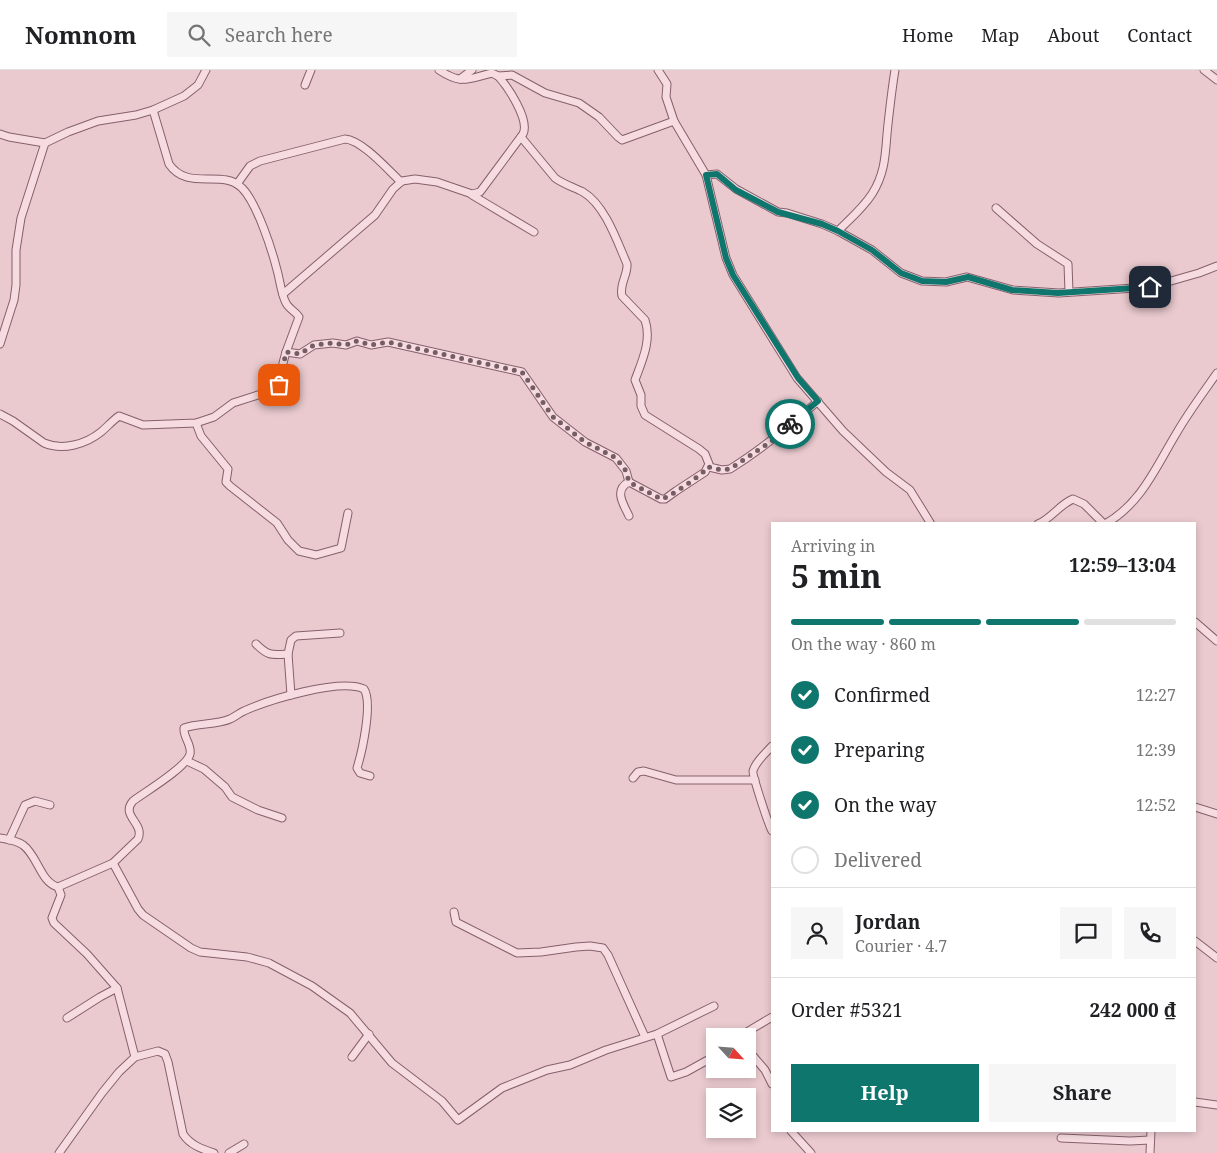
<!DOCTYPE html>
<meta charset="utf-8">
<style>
:root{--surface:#fff;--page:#f6f6f6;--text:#202124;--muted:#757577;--line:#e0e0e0;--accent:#0f766e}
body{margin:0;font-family:"Noto Serif",serif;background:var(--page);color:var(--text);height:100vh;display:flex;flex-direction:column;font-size:19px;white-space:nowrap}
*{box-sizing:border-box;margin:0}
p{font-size:16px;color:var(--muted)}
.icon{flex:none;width:28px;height:28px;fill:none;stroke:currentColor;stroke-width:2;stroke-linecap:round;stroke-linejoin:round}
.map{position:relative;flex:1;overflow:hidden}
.panel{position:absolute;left:771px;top:452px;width:425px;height:610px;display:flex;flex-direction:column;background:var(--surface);border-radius:0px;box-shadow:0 2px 8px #0003}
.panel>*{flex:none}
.needle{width:32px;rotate:116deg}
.controls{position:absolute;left:706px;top:958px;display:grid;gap:10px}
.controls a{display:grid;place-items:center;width:50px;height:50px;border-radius:0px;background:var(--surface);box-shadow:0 2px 8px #0003;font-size:25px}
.pin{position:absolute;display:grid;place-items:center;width:42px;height:42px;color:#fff;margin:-21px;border-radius:10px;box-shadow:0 2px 8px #0006}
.courier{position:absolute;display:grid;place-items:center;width:50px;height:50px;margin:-25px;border:4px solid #0f766e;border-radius:50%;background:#fff;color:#222;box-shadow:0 1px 6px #0007}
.head em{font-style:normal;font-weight:700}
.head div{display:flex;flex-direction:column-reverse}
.head{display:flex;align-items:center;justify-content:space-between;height:85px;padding:0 20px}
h1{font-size:32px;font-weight:700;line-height:38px}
.bar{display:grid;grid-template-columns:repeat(4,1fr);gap:8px 5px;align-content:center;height:60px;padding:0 20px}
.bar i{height:6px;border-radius:4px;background:var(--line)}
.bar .active{background:var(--accent)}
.bar p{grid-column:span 4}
.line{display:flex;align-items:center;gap:12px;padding:0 20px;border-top:1px solid var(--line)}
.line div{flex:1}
.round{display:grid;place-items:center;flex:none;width:52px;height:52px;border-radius:0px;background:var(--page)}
ol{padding:0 20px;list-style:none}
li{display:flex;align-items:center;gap:15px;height:55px}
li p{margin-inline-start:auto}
li .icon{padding:5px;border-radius:50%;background:var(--accent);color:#fff;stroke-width:4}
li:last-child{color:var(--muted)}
li i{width:28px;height:28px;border:2px solid var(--line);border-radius:50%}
.primary-button{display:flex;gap:10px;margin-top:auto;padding:10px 20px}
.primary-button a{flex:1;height:58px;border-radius:0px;background:var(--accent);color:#fff;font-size:20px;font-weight:700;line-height:58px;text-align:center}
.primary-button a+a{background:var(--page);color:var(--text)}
header{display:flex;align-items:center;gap:30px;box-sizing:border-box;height:70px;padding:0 25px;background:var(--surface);border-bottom:1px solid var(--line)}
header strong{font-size:24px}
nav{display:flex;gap:28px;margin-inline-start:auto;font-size:18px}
.search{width:350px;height:45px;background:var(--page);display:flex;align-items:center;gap:12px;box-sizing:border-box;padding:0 18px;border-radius:0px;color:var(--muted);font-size:19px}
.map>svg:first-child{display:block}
</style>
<header>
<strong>Nomnom</strong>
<div class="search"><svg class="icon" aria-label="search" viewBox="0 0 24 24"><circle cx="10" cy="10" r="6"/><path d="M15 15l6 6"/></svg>Search here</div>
<nav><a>Home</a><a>Map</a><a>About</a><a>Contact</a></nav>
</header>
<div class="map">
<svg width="1217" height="1083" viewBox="0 0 1217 1083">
<rect width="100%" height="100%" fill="#eacacf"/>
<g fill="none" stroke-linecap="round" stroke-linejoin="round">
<g stroke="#85606c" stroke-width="9">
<g id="street">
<polyline points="658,0 667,14 666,27 674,51 706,105 726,188 733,205 797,308 843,361 886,402 910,420 931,454"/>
<polyline points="1204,0 1217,10"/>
<polyline points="498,6 512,5 545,23 579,33 599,47 618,67 622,70 674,51"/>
<polyline points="460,9 472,0"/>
<polyline points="305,15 311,0"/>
<polyline points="0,64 9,67 45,73"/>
<path d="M521,67l34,41c8,6 18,9 28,14 22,13 34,49 44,72 1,11 -8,20 -5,32l23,24c7,20 -3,41 -10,60l6,15v11l4,9 54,34 6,5 4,10 -4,8 -29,19 -11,8h-4l-32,-17c-16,8 -5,23 0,34"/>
<polyline points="706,105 717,104 736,119 778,142 787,143 822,154 838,161 872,180 901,203 922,211 946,212 967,207 1013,220 1059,223 1150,217 1199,203 1217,196"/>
<path d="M237,114l13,-18 10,-5 85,-22c17,1 43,31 56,43"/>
<polyline points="472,125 534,162"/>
<polyline points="996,138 1037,174 1068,194 1069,222"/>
<path d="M838,161c12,-12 25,-23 34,-37 15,-24 13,-44 16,-70 2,-18 4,-36 7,-54"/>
<path d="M283,224l92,-79 18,-26 9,-8 13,-2 22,3 35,12 8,-2 43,-58c7,-14 -15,-47 -25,-58l-6,-3c-25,6 -30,12 -53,-3"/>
<polyline points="0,274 14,230 16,215 16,180 21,148 45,73 68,62 98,51 136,45 153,40 184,26 198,15 206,0"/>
<polyline points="286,282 300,284 314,275 333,273 346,275 357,271 371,275 388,272 522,302 553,347 585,372 616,388 626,401 629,412"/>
<path d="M0,344l13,7 31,22c19,8 42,1 57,-11 6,-5 11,-11 18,-16l24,9 53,-2 18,-6 19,-14 28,-9 21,-12 1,-19 3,-11 13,-35c-3,-5 -10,-8 -13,-14 -5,-9 -6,-23 -9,-33 -5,-20 -20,-67 -35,-82 -20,-20 -54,4 -73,-24l-16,-54"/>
<polyline points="196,353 201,366 228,399 226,412 230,416 277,453 288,470 299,481 316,485 341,478 348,443"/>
<path d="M709,397l13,3 8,-1c32,-20 60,-43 88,-68"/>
<path d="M1038,454c14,-6 21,-19 35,-25l11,5 20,20"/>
<path d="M1105,454c36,-20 51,-57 71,-90 12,-21 27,-41 41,-61"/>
<polyline points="1195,552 1217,571"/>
<path d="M256,574c12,12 15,11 32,10"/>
<polyline points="291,625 288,584 291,570 296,566 340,563"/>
<path d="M772,676c-6,7 -17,16 -19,25 -1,4 16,55 19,60"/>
<polyline points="187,691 204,699 225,717 232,727 258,740 282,748"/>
<polyline points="633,708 638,702 644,701 676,710 755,710"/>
<polyline points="1195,737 1217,744"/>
<path d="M0,768c7,1 17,3 23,7 15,11 17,37 35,42l55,-24 25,-24c7,-16 -18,-23 -5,-38 12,-9 54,-34 57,-47 2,-9 -7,-17 -6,-26 15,-5 32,-3 46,-9 5,-2 9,-6 14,-8 24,-11 96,-33 120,-22 9,14 -2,63 -7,79l3,5 10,3"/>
<polyline points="9,770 25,735 35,731 50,735"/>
<polyline points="113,793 138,839 143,845 191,878 200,882 247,887 269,893 312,916 350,943 392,993 442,1031 458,1050 502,1018 547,1000 570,995 606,980 657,964 714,936"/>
<polyline points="58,817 61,825 52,848 54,853 87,884 117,918 135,987"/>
<polyline points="454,842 456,852 517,883 541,882 576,877 590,876 603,878 608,885 645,967"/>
<polyline points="1195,871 1217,888"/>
<polyline points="67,948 100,927 117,918"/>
<polyline points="657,964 671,1007 686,1002 715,986"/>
<polyline points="740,966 772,947"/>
<polyline points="748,980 765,1000 772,1014"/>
<polyline points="352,987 369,964"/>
<polyline points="1195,1032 1217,1035"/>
<polyline points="791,1061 811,1083"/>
<polyline points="1061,1068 1130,1071 1150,1070"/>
<path d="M59,1083l43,-60 17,-21 16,-15 23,-6 7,3 3,8 15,72c7,11 19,15 31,19"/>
<polyline points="229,1083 244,1074"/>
<polyline points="1150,1083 1151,1061"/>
</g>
</g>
<use href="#street" stroke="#f6dce0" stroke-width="7"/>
</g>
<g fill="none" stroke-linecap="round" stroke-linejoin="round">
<path stroke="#765d64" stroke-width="5" stroke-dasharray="0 9" d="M279,315c6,-7 4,-23 7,-33l14,2 14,-9 19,-2 13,2 11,-4 14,4 17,-3 134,30 31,45 32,25 31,16 10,13 3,11 32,17c6,0 44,-26 47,-32l14,3 8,-1 49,-33 11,-12"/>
<polyline stroke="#0f766e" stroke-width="6" points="790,354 818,331 798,308 733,205 726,188 706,105 717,104 736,120 778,142 822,154 838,161 872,180 901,203 922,211 946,212 968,207 1012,220 1058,223 1150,217"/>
</g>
</svg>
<div class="controls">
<a><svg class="needle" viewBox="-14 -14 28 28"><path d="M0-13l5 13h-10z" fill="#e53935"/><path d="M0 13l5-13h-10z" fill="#757577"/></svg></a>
<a><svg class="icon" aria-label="layers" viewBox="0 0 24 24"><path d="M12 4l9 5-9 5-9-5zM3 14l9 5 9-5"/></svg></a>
</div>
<div class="pin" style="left:279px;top:315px;background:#ea580c"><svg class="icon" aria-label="bag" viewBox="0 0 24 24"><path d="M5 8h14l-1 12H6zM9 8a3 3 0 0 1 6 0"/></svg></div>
<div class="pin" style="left:1150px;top:217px;background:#1f2937"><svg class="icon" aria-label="home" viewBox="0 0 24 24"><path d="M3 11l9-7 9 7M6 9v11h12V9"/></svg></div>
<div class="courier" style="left:790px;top:354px"><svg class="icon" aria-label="bike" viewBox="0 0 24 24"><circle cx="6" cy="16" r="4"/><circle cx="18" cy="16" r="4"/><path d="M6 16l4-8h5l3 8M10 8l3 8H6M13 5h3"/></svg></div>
<section class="panel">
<div class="head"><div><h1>5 min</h1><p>Arriving in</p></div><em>12:59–13:04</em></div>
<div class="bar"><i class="active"></i><i class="active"></i><i class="active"></i><i></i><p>On the way · 860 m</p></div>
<ol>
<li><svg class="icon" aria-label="check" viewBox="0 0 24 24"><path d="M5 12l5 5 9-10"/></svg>Confirmed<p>12:27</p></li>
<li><svg class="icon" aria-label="check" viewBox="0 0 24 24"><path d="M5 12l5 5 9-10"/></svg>Preparing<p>12:39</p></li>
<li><svg class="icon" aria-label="check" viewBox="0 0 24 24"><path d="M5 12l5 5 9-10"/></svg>On the way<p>12:52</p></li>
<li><i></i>Delivered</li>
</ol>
<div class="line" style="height:90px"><a class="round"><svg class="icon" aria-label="person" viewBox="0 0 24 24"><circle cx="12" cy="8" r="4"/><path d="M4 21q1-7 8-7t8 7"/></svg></a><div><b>Jordan</b><p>Courier · 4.7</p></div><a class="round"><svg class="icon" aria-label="chat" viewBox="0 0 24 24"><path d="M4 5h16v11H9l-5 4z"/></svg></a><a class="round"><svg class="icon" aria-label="phone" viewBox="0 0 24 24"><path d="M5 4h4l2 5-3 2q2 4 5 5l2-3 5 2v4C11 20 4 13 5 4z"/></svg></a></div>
<div class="line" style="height:65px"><div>Order #5321</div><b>242 000 ₫</b></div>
<div class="primary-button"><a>Help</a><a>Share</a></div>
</section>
</div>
